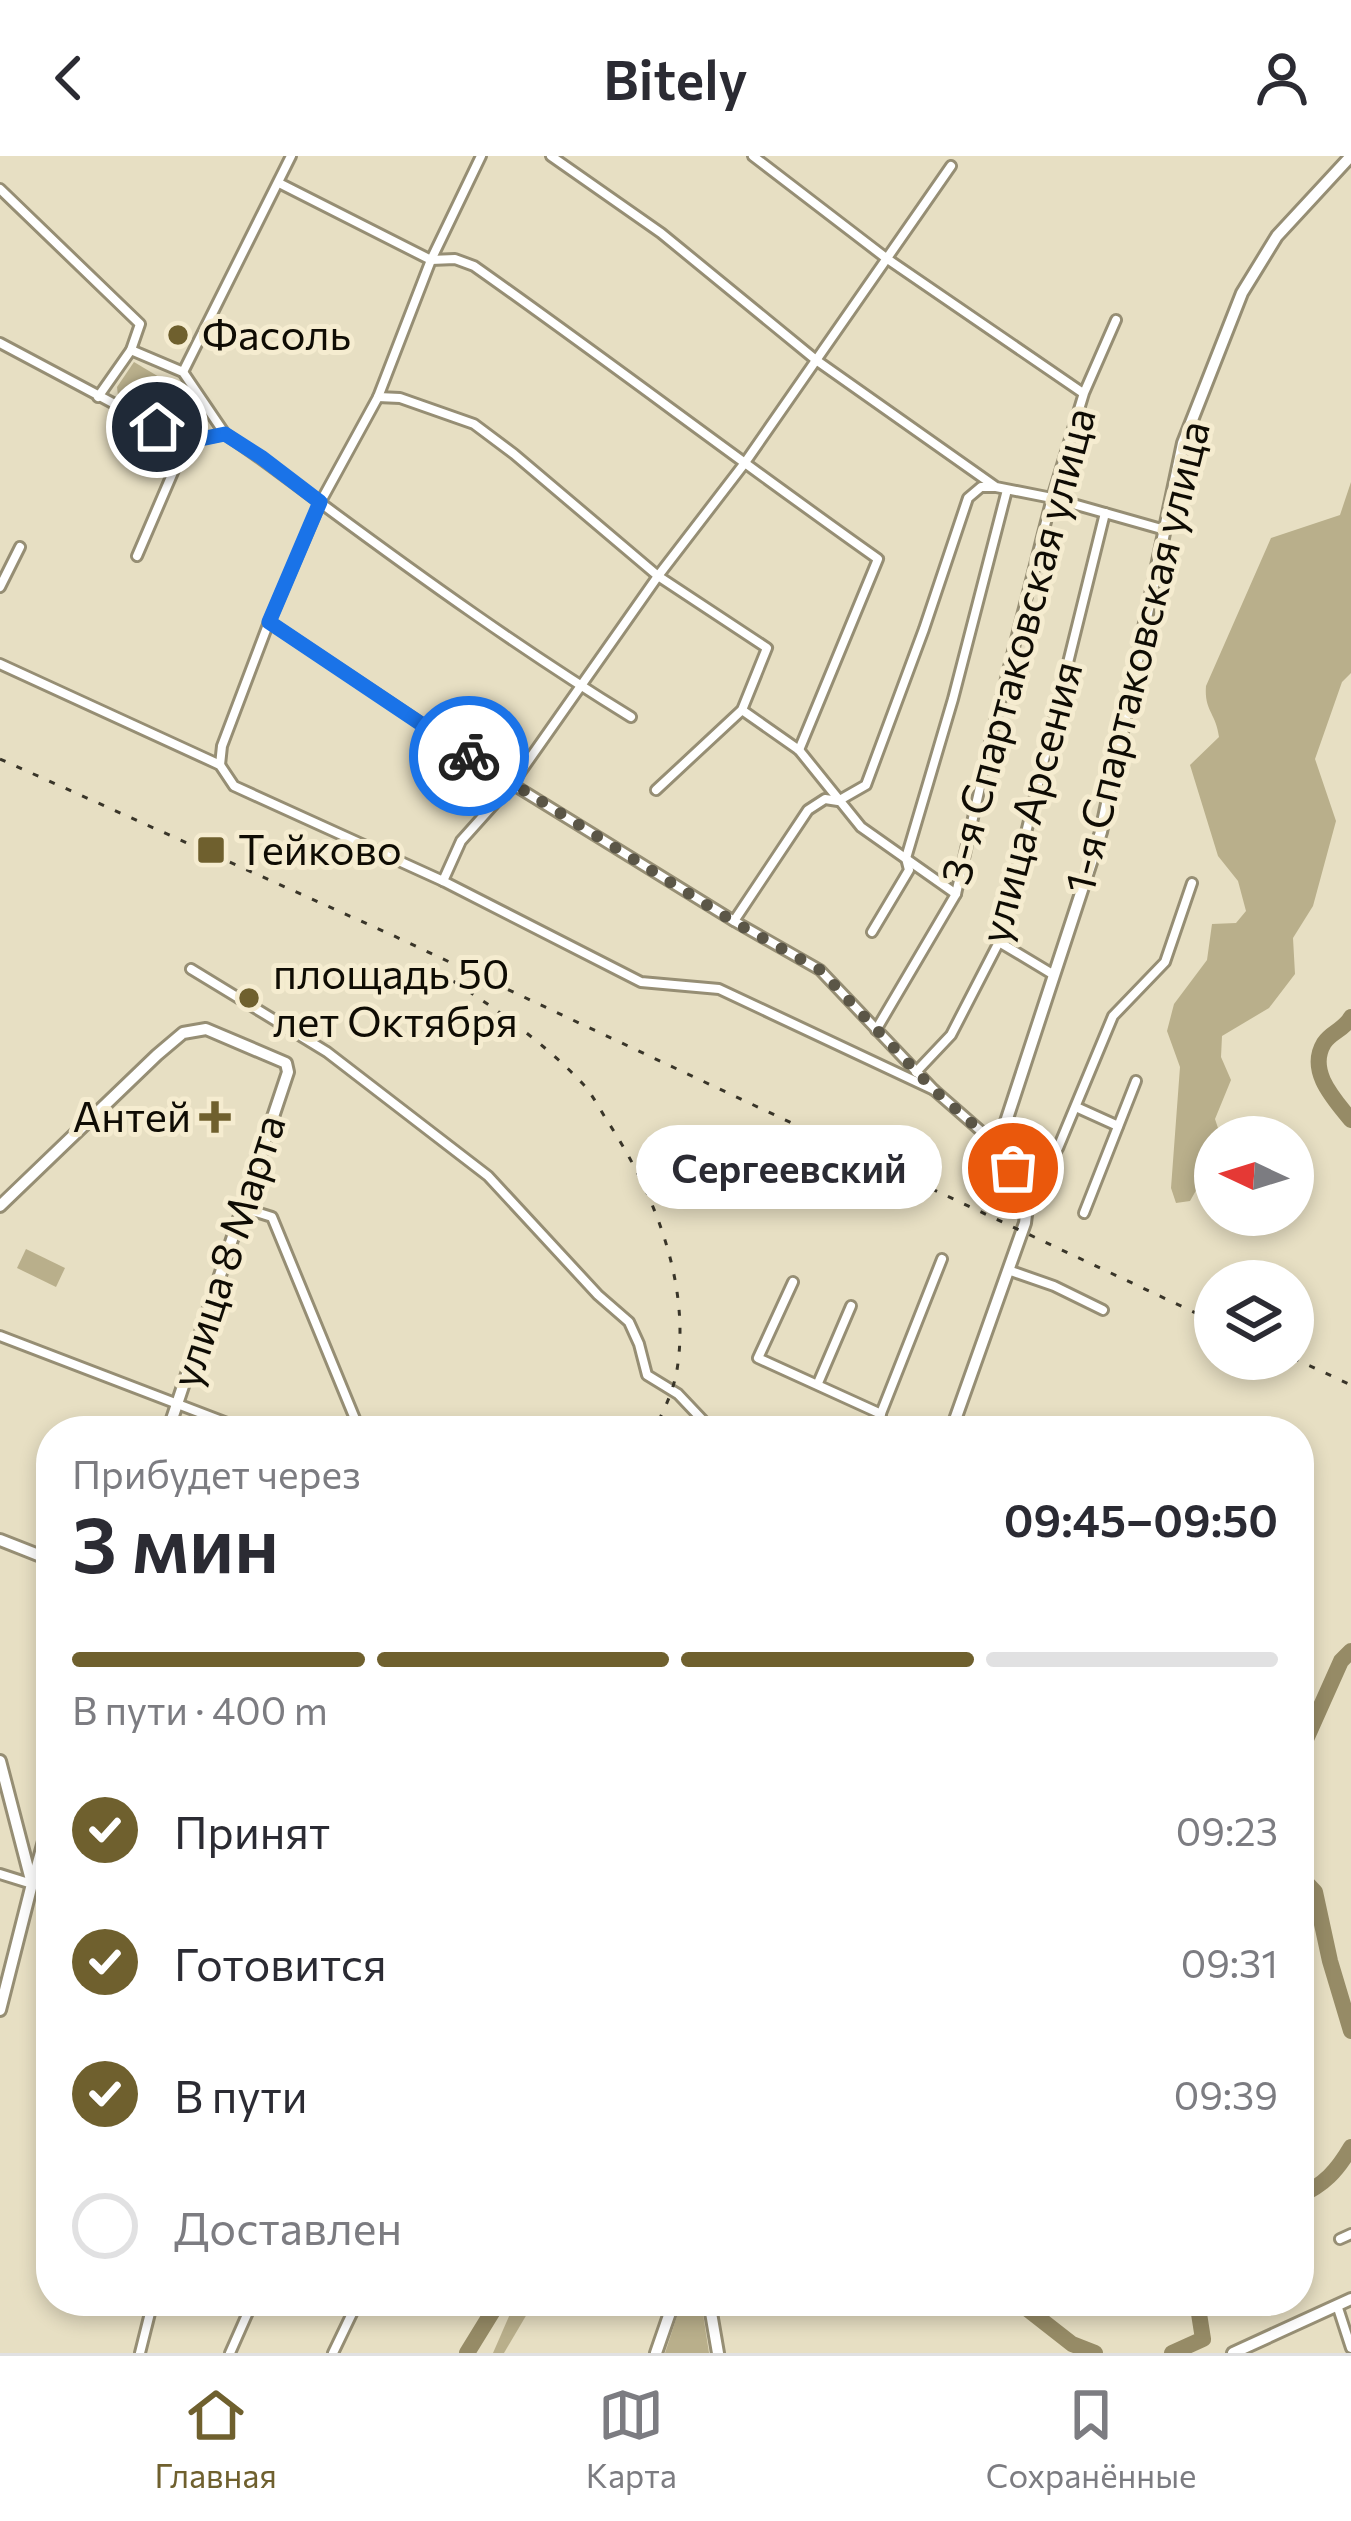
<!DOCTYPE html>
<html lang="ru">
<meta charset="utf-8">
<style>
:root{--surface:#fff;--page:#f2f2f3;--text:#2b2b33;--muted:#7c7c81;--line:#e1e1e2;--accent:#6f602e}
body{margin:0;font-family:Commissioner,sans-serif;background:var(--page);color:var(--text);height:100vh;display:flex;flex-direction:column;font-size:45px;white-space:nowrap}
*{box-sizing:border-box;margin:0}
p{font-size:39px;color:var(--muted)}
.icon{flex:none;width:66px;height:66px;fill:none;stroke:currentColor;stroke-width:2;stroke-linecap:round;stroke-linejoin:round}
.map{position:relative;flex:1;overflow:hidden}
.panel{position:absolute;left:36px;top:1260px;width:1278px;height:900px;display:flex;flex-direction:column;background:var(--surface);border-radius:48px;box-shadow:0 6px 18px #0003}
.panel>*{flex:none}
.needle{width:78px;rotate:274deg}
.tools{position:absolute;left:1194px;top:960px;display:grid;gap:24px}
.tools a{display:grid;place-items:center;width:120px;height:120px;border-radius:50%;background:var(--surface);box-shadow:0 6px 18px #0003;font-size:60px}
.pin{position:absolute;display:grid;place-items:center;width:102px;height:102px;color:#fff;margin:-51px;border:6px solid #fff;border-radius:50%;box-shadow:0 3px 12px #0007}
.courier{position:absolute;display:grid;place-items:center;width:120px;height:120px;margin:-60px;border:9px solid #1a73e8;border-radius:50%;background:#fff;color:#222;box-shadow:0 3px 15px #0007}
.bubble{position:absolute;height:84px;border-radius:42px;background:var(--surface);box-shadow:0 6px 18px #0003;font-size:39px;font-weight:600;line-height:84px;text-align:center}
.overview em{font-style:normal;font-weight:600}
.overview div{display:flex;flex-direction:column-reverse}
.overview{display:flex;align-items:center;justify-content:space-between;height:204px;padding:0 36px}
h1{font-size:78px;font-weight:600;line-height:90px}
.bar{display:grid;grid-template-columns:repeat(4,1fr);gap:18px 12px;align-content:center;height:144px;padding:0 36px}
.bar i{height:15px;border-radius:9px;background:var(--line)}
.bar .selected{background:var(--accent)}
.bar p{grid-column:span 4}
ol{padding:0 36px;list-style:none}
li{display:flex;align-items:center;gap:36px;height:132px}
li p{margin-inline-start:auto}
li .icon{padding:12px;border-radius:50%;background:var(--accent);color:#fff;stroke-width:4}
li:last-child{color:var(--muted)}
li i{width:66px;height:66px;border:6px solid var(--line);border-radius:50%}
header{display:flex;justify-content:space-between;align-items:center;height:156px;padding:0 36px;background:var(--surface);font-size:54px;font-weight:600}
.tab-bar{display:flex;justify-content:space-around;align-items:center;height:168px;border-top:3px solid var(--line);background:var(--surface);font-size:33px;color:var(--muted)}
.tab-bar a{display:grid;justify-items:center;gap:6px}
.tab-bar .selected{color:var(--accent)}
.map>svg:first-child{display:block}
</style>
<header><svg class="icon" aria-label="back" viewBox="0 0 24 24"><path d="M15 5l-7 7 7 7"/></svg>Bitely<svg class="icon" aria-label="person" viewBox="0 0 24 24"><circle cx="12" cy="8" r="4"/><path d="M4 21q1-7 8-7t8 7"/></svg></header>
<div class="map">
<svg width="1351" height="2197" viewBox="0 0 1351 2197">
<rect width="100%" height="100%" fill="#e7dfc3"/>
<g fill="#b9af8b">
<polygon points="134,206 176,231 198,271 158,265 118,240 117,231"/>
<path d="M1351,326v191l-9,9 -27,77 21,62 -23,85 -20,32 2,36 -26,34 -47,28 -1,21 10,23 -16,39 3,9 15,9h-18v32l-9,4 -16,28 -14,2 -5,-15 9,-121 -13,-36 7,-27 33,-44 5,-36 24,-1 10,-12 -8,-30 -20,-25 -28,-91 29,-28c-3,-24 -15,-26 -13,-51l65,-148 69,-23z"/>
<polygon points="26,1093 65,1112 56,1131 17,1112"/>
<polygon points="682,2145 701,2145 709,2197 665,2197"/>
<polygon points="525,2147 527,2158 504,2197 493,2197 513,2151"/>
</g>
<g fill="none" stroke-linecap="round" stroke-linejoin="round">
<g stroke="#968b66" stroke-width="16">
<path d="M1351,861c-7,13 -20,15 -27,26 -17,28 10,56 27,77"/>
<polyline points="1299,1599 1341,1505 1351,1495"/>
<polyline points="1299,1719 1315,1736 1330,1805 1351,1875"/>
<path d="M1299,2040c25,-11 38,-25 52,-49"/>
<polyline points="1017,2145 1072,2188 1095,2197"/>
<polyline points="467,2197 499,2145"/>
<polyline points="1172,2197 1203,2183 1197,2145"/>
</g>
<g stroke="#968e74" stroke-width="14">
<g id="street">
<polyline points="551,0 661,77 816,204 996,331 1052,342 1165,374"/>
<polyline points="753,0 886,102 1083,237"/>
<path d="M279,27l152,77 24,-1 19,7c136,96 268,197 404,293l-79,191"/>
<polyline points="0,33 140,168 131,194 98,241"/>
<path d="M0,187l186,99 39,-8c34,22 64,46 97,70 100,74 203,148 309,213"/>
<polyline points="131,194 183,216 225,278"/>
<polyline points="183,216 291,0"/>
<polyline points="378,241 400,242 474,268 514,298 658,420 767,492 742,554 656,634"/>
<polyline points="137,400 186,286"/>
<polyline points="0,431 20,391"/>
<polyline points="269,466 512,628 734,765 820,814 934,934 998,990"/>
<polyline points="0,508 220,609 234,630 443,725 641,826 719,833 934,934"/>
<polyline points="742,554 799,594 861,671 956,738"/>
<polyline points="220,609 222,590 269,466 320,347 378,241 431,104 481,0"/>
<polyline points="443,725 461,685 512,628 658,420 744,308 951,10"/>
<polyline points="734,765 808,654 825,643 838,645 866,629 924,473 968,342 981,331 994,331"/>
<polyline points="872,776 909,714 906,702 953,543 1007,334"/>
<polyline points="999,786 1054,819"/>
<polyline points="191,813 327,896 488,1020 598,1139 629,1166 639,1188 647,1219 678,1238 713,1275"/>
<polyline points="876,874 956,738 991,582 1052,342 1084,237 1116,164"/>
<polyline points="916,916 951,879 999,786 1105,357"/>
<polyline points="1076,951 1118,970"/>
<polyline points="1029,1034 1039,1024 1058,992 1113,860 1165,806 1192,727"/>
<polyline points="243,1052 272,1061 360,1275"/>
<polyline points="1084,1057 1136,925"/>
<polyline points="1008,1114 1054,1130 1103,1154"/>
<polyline points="793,1126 758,1202 881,1258"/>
<polyline points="0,1180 248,1275"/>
<polyline points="818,1227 851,1150"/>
<polyline points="874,1275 942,1103"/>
<polyline points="0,1718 32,1728 51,1723"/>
<polyline points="1340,2083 1351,2078"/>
<polyline points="1337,2149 1351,2192"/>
<polyline points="140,2197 153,2145"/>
<polyline points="230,2197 253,2145"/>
<polyline points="333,2197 358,2145"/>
</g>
</g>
<g stroke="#968e74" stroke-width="16">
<g id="secondary">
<polyline points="0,1050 157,899 183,877 206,873 286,907 288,916 168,1275"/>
<polyline points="951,1275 1025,1067 1029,1034 998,990 1101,676 1183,287 1242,137 1277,80 1351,0"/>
<polyline points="0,1384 51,1404"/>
<polyline points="0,1605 32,1728 0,1854"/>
<polyline points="33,1725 51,1660"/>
<polyline points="709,2145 718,2197"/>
<polyline points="656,2197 674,2145"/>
<polyline points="1233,2197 1351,2143"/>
</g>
</g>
<use href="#street" stroke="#fff" stroke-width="8"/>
<use href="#secondary" stroke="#fff" stroke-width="10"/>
<g stroke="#393529" stroke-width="3" stroke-dasharray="6 12" stroke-linecap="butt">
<polyline points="0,603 392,779 1215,1166"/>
<path d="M438,816c47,28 108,72 145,112 10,11 17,26 25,38 45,69 81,157 70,241 -3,25 -13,46 -25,68"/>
<polyline points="1293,1202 1351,1229"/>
</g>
</g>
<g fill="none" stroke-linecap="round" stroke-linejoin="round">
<polyline stroke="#5b5647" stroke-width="12" stroke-dasharray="0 21.6" points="469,600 734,766 820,814 934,934 998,990 1013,1012"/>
<polyline stroke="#1a73e8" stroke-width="15" points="157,271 186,286 225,278 261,301 320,346 269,466 469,600"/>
</g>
<g fill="#6f602e" stroke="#f5ecd0" stroke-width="4.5">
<circle cx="178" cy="179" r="12"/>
<rect x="196" y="679" width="30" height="30" rx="6"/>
<circle cx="249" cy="842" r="12"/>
<path d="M209 943h12v12h12v12h-12v12h-12v-12h-12v-12h12z"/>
</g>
<g text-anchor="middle" stroke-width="10" stroke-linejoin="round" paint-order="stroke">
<g font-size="42" fill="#0f0c04" stroke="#f5ecd0" text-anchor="start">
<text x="202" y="194">Фасоль</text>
<text x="238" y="709">Тейково</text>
<text x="273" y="833">площадь 50<tspan x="273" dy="48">лет Октября</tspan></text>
<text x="191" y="976" text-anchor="end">Антей</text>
</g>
<g font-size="42" fill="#0f0c04" stroke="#f5ecd0">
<text transform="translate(1018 490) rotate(-75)" y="15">3-я Спартаковская улица</text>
<text transform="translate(1137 501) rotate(-76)" y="15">1-я Спартаковская улица</text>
<text transform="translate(1031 646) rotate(-75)" y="15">улица Арсения</text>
<text transform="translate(228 1095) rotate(-72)" y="15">улица 8 Марта</text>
</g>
</g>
</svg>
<div class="tools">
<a><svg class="needle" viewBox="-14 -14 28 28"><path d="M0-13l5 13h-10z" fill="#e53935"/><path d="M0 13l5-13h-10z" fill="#7c7c81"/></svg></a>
<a><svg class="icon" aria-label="layers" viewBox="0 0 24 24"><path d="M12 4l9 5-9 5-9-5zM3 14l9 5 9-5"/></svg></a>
</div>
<div class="pin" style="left:1013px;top:1012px;background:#ea580c"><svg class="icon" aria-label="bag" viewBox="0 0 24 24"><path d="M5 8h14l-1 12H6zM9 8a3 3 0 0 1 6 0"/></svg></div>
<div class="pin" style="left:157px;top:271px;background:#1f2937"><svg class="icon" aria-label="home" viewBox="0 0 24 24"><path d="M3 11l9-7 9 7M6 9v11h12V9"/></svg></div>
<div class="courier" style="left:469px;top:600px"><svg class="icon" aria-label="bike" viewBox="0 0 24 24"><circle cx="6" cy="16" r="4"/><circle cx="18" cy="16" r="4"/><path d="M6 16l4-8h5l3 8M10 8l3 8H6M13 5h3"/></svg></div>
<div class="bubble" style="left:636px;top:969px;width:306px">Сергеевский</div>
<section class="panel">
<div class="overview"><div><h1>3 мин</h1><p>Прибудет через</p></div><em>09:45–09:50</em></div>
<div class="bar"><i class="selected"></i><i class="selected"></i><i class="selected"></i><i></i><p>В пути · 400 m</p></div>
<ol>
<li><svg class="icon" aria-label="check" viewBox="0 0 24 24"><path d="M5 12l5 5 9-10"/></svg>Принят<p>09:23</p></li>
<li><svg class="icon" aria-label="check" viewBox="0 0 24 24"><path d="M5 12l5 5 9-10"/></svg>Готовится<p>09:31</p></li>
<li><svg class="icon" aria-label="check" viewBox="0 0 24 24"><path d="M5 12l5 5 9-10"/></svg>В пути<p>09:39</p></li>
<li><i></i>Доставлен</li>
</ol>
</section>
</div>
<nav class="tab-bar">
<a class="selected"><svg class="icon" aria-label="home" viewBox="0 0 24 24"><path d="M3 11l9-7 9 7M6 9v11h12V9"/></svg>Главная</a>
<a><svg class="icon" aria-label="map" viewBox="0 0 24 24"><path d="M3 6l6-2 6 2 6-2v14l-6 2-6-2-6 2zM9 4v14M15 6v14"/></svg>Карта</a>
<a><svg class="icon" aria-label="saved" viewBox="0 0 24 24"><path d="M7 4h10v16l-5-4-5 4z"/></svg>Сохранённые</a>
</nav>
